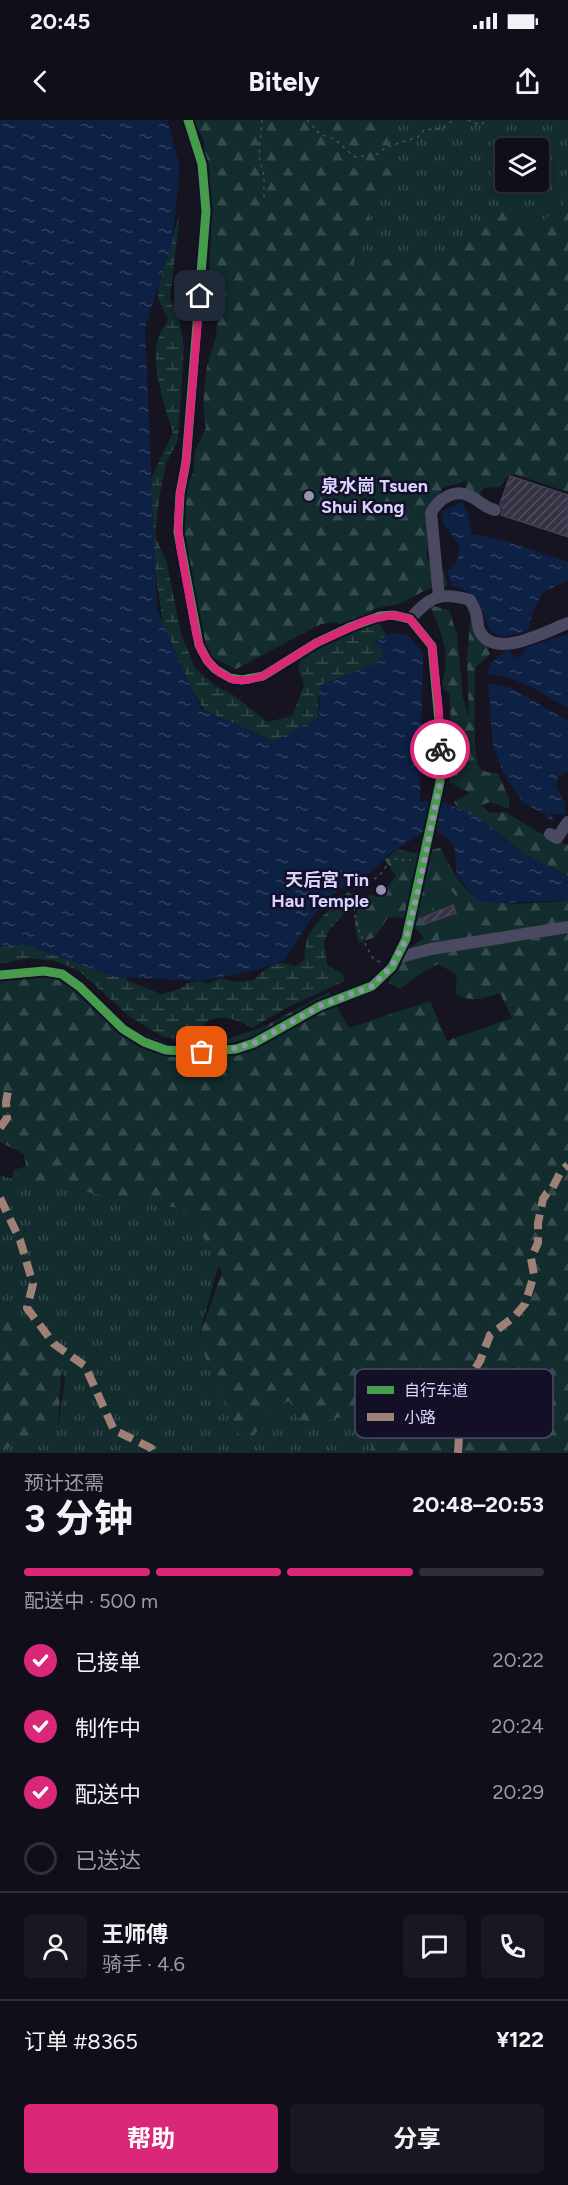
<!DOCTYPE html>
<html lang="zh">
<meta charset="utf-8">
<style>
:root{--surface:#100f19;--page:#191822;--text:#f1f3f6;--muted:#9c9ca2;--line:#302f38;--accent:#db2777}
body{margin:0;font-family:Figtree,"Noto Sans SC",sans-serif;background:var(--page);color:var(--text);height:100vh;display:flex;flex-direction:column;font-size:22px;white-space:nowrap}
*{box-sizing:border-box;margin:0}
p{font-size:20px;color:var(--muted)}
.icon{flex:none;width:33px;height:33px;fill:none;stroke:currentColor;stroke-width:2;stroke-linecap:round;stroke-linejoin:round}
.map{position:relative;height:1333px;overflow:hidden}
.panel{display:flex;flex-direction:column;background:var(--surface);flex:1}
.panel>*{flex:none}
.controls{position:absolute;left:495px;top:18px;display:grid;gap:12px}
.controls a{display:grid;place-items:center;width:54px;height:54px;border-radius:6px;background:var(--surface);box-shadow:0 3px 9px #0003,0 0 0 2px var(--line);font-size:30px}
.pin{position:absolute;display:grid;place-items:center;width:51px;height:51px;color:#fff;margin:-26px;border-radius:12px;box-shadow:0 3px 9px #0006}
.courier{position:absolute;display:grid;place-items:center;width:60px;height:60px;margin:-30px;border:4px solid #db2777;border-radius:50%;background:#fff;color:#222;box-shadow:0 2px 8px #0007}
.head em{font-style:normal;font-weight:700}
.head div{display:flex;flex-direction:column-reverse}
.head{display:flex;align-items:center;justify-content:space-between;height:102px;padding:0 24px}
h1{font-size:39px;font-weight:700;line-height:45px}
.bar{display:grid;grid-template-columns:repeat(4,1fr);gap:9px 6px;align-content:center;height:72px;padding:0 24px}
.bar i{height:8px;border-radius:4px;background:var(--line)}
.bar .selected{background:var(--accent)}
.bar p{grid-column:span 4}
.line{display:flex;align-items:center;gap:15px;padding:0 24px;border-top:2px solid var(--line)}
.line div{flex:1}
.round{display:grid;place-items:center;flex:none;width:63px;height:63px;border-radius:6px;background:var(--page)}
ol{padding:0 24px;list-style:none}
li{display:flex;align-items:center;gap:18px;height:66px}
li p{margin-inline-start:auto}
li .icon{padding:6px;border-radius:50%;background:var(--accent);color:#fff;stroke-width:4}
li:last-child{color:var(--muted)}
li i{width:33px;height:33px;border:3px solid var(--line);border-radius:50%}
.primary-button{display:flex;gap:12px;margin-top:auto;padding:12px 24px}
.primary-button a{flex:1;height:69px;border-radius:6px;background:var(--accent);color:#fff;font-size:24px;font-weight:700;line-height:69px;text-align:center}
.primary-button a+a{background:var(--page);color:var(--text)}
.status{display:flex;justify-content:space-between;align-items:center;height:42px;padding:0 30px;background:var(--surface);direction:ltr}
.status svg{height:16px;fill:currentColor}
header{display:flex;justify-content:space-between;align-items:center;height:78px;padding:0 24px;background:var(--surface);font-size:27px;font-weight:700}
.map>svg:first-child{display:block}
</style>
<div class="status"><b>20:45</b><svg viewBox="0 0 49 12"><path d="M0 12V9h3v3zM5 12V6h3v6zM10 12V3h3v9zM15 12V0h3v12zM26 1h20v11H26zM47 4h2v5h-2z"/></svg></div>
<header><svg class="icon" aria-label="back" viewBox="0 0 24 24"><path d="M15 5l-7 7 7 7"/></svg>Bitely<svg class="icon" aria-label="share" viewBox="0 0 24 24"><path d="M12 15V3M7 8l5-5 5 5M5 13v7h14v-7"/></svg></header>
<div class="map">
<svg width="568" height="1333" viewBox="0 0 568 1333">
<defs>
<pattern id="grass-tufts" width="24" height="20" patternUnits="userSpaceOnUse" patternTransform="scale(1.5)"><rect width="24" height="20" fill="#132c2d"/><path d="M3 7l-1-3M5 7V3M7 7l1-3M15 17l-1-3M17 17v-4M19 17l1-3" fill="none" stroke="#354a4c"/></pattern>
<pattern id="forest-firs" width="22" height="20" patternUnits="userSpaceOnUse" patternTransform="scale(1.5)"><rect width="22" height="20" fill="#132c2d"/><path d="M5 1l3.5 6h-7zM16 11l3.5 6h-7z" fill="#354a4c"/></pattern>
<pattern id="wetland-marsh" width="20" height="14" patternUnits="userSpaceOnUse" patternTransform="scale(1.5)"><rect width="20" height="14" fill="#132c2d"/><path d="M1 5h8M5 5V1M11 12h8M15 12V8" fill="none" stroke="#354a4c"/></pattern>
<pattern id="water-ripples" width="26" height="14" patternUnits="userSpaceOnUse" patternTransform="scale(1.5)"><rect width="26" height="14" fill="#0d2144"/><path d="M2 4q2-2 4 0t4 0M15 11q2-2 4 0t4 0" fill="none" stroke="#304060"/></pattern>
<pattern id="building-hatch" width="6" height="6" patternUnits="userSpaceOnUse" patternTransform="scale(1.5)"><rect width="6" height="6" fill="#343243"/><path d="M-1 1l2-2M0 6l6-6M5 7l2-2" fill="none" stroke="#514f5f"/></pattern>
</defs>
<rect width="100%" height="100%" fill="#161421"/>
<g fill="url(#grass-tufts)" fill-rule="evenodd">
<path d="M360,0h208v258l-220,-101zM506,28h32v34h-32z"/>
<polygon points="0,1055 12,1059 189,1090 219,1143 198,1220 253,1317 273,1290 289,1281 305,1306 335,1298 368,1296 372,1333 0,1333 0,1327 58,1307 65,1259 50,1233 0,1194"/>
</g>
<g fill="url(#forest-firs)">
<polygon points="192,0 384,0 386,5 394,69 391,78 370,73 369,112 350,147 430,131 449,141 476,114 504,81 531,106 561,90 568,74 568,372 514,354 508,356 499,367 484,368 473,384 464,380 466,361 443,368 428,395 427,439 444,451 448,466 428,469 399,484 373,489 357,516 336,502 321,504 236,549 209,536 198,495 195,471 179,458 176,384 193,354 195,331 206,308 203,286 207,246 216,217 218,182 209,146 211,116 208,104 208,68 210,54 204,31 204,20"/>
<path d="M429,485l20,5 8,24 6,64 6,20 -2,-60 4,-45 19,41 -15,14c0,18 -3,91 5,100 5,5 12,5 18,5l11,26v10l-18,-7 -10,3 9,8 16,-1 28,18 34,15v31l-44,-22 -30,-25 -35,-20 -5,-7 16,-9 -21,-11 5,-16 1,-13 -23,4 2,-27 17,11 -1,-47 -9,-7c10,-31 2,-54 -12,-82z"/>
<path d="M440,728c8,14 22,41 35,49 17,10 72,6 93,3v553h-196l-4,-37 -33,2 -30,8 -16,-25 -16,9 -20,27 -15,-3 -40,-94 24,-68 -33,-62 -177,-31 2,-9 12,-4 -2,-12 -24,-12v-169l43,-8 81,60 55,24 22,-1 62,-21 66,-35 20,36 81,-27 17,40 65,-23 -12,-25c-17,5 -29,11 -45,0l2,-8 -1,-11 -18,-10 -18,10 -20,15 -11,-6 10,-28 25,-17 -17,-20 -19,-1 -13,20 -16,6c-6,-19 -6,-34 10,-48l11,1 16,-20 -11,-16 12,-11 17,4z"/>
<polygon points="0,1194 50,1233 61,1253 58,1307 0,1331"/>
</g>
<g fill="url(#wetland-marsh)">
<path d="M180,92l-10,87 10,24 4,25 -6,92 -12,23 -7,36 -4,37 12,27 14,71 14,34 21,18 19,10 32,26 25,-6 12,-30 -6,-20 10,-20 71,-23 8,13 -14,7 13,6 -8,14 -47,29 -13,5v23l-45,21 -69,-31 -38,-64 -10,-71 -10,-31 4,-63 23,-49c-8,-23 -24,-73 -14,-96 2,-6 6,-11 9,-16l-10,-22 1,-14z"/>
<path d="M348,771l4,4 -5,16 -18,19 -5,12 3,23 16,9 2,7 -59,27 -34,20c-24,-15 -50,-16 -60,14l-28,-5 -34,-20 -52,-47 -24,-9 -26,-3 -28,6v-17l29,-6 87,25 13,15 32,13 16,-4 11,-7 12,-2 8,3 12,-6 15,4 19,-2c14,-15 21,-20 42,-14l8,-6 3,-23 14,-19z"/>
</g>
<polygon fill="#132c2d" points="440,769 450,769 460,781 465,820 440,824 433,783"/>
<g fill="url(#water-ripples)">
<polygon points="0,0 167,0 180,46 172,124 145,208 157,490 201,589 273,621 319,597 320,565 378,543 384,532 373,523 392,513 406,514 423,532 420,682 435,680 444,682 482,700 524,734 568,756 568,780 501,783 480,781 473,776 457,755 454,725 436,710 424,710 417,717 393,731 371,752 335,772 311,798 285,840 248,852 200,861 115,857 24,824 0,828"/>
<path d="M462,382l5,9 5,23 30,6 66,22v18l-26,13 -10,21 -4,17 -25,6 -13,-6c-10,-27 -9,-37 -38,-45l-5,-14 10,-10 3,-16 -16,-21 -3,-13z"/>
<path d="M568,514v74c-25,-13 -52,-34 -81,-33l4,-12 17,-14 6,9 9,-4 2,-6z"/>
<path d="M494,564l17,4 57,33v50l-10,6 -2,10c6,8 12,16 9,27h-14l3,8 -5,-2 -4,-6 -22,-11 -20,-30 -10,-27 -5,-61z"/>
</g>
<g fill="url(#building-hatch)" stroke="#433f54" stroke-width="1.5">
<polygon points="510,356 568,375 568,417 501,395 503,389 500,384"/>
<polygon points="453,785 456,793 424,804 422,798"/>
</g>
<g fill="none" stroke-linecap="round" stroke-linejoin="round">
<g stroke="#44505f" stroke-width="1.5" stroke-dasharray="3 4.5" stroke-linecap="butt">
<polyline points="262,0 259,37 264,56 264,78"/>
<polyline points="307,0 320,14 334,19 355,37 377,34 387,27 418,17 424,10 443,8 453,0"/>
<polyline points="468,0 481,5 486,0"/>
<path d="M380,842l-6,-2c-17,-31 -22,-38 -19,-74 18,-4 27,-9 34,-26 8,-3 14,2 22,0"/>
</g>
<g stroke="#4a4962" stroke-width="12">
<path d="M439,477l-8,-84c7,-14 24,-25 39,-17 11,5 11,10 25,14"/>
<path d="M410,499c20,-22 29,-28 60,-19 2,4 5,9 6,13 2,6 1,13 4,19 16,28 66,-1 88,-9"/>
<polyline points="550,714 557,718 568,702"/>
<polyline points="396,838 431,829 568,807"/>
<polyline points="0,855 44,851 62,854 80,867 123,909 144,922 166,930 202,932 236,929 254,923 320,886 372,866 392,847 406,819 440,662 440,612 432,526 410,499 393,495 380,496 350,507 316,523 263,556 242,560 230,558 215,549 207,540 199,525 178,412 180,374 186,342 206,91 202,44 188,0"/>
</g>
<g stroke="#9e8076" stroke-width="8" stroke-dasharray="15 8" stroke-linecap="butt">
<polyline points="0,1008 7,998 6,982 9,966"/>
<polyline points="0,1078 20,1120 33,1164 27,1188 54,1224 85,1246 114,1310 151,1328 154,1333"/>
<polyline points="458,1333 460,1300 464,1291 460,1273 464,1260 471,1255 480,1241 490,1215 514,1197 525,1184 534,1155 531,1138 538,1123 538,1103 543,1079 547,1073 552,1069 561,1051 568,1045"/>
</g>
<g stroke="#130f26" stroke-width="13">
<polyline id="cycleway" points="0,855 44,851 62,854 80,867 123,909 144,922 166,930 202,932 236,929 254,923 320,886 372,866 392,847 406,819 440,662 440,612 432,526 410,499 393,495 380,496 350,507 316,523 263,556 242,560 230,558 215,549 207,540 199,525 178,412 180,374 186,342 206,91 202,44 188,0"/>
</g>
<use href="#cycleway" stroke="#469c4c" stroke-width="9"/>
</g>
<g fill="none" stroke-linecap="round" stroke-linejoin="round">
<polyline stroke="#9591b1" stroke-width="6" stroke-dasharray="0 10.8" points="202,932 236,928 254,923 320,886 372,866 392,846 406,819 420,762 440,662 440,629"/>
<polyline stroke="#db2777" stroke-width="8" points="200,176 186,342 180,374 178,404 180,426 196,513 201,530 210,544 220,553 234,560 248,560 263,556 316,523 367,500 393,495 410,499 432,526 439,592 440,629"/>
</g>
<g fill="#9591b1" stroke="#130f26" stroke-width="2">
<circle cx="309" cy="376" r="6"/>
<circle cx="381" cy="770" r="6"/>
</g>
<g text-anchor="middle" stroke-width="5" stroke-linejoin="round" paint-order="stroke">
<g font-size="18" font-weight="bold" fill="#d9d4ff" stroke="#130f26" text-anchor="start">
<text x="321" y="372">泉水崗 Tsuen<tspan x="321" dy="21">Shui Kong</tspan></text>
<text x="369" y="766" text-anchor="end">天后宮 Tin<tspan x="369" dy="21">Hau Temple</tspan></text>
</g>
</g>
<rect x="355" y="1249" width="198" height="69" rx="9" fill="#130f26" stroke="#4e4a67" stroke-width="1.5"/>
<rect x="367" y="1266" width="27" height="8" fill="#469c4c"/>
<rect x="367" y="1293" width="27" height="8" fill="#9e8076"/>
<g font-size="16" fill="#d9d4ff">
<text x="404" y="1276">自行车道</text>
<text x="404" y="1303">小路</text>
</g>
</svg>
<div class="controls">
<a><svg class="icon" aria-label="layers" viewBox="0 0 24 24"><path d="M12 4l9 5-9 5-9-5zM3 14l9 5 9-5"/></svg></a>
</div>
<div class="pin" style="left:202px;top:932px;background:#ea580c"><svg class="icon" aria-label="bag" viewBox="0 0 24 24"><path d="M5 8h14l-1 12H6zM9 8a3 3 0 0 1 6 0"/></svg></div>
<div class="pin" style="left:200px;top:176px;background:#1f2937"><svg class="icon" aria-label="home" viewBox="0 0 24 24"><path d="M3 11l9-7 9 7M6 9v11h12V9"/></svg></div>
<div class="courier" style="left:440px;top:629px"><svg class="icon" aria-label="bike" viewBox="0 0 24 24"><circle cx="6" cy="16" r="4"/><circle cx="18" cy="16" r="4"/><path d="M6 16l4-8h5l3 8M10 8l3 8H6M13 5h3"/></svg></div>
</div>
<section class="panel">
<div class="head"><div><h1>3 分钟</h1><p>预计还需</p></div><em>20:48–20:53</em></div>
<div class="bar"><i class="selected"></i><i class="selected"></i><i class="selected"></i><i></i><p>配送中 · 500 m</p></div>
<ol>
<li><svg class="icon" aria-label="check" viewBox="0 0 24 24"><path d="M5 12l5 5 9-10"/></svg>已接单<p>20:22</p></li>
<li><svg class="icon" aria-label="check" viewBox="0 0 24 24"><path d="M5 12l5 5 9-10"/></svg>制作中<p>20:24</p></li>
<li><svg class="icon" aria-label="check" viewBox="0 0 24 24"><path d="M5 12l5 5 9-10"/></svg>配送中<p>20:29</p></li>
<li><i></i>已送达</li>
</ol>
<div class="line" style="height:108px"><a class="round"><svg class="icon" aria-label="person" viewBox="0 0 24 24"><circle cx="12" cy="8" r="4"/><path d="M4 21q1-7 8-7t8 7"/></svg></a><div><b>王师傅</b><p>骑手 · 4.6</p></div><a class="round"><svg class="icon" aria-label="chat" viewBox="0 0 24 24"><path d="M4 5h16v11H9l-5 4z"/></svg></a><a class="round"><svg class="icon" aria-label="phone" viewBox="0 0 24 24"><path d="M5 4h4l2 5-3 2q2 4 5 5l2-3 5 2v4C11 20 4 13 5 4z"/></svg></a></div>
<div class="line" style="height:78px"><div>订单 #8365</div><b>¥122</b></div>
<div class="primary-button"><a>帮助</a><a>分享</a></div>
</section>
